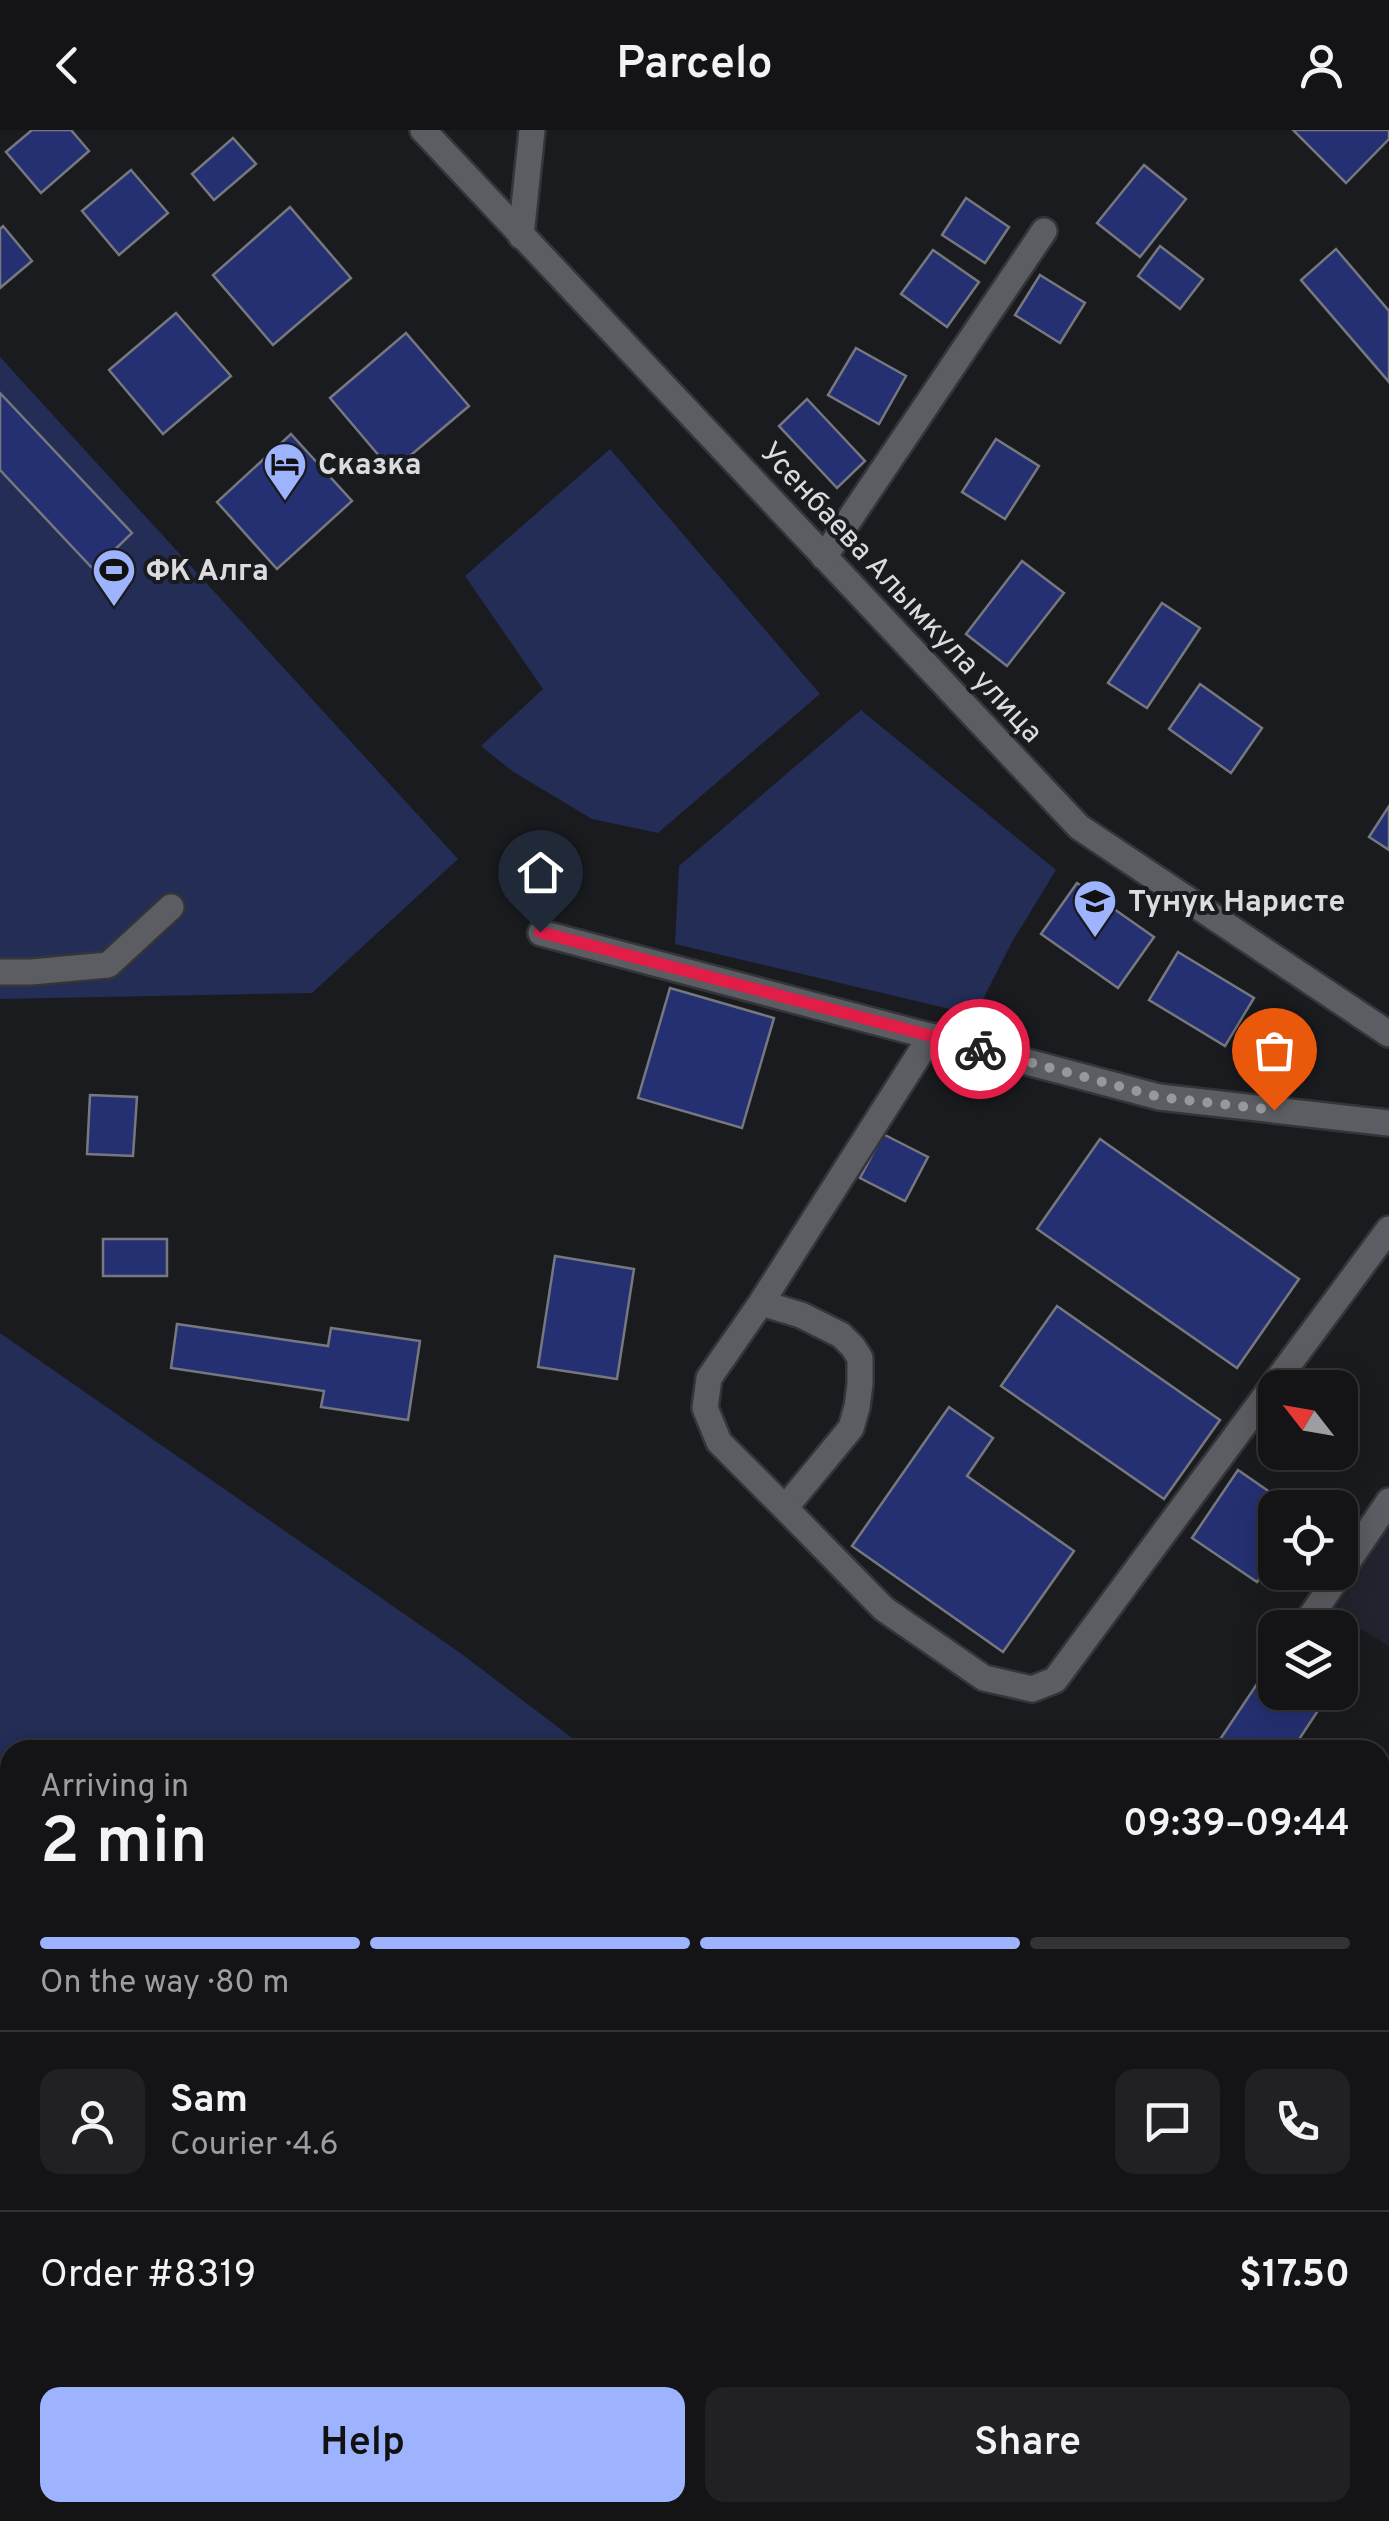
<!DOCTYPE html>
<meta charset="utf-8">
<style>
:root{--surface:#141417;--page:#212124;--text:#f1f3f6;--muted:#9d9ea1;--line:#333336;--accent:#9eb3fd}
body{margin:0;font-family:Overpass,sans-serif;background:var(--page);color:var(--text);height:100vh;display:flex;flex-direction:column;font-size:38px;white-space:nowrap}
*{box-sizing:border-box;margin:0}
p{font-size:32px;color:var(--muted)}
.icon{flex:none;width:55px;height:55px;fill:none;stroke:currentColor;stroke-width:2;stroke-linecap:round;stroke-linejoin:round}
.map{position:relative;flex:1;overflow:hidden}
.details{position:absolute;left:0px;top:1610px;width:1390px;height:782px;display:flex;flex-direction:column;background:var(--surface);border-radius:30px 30px 0 0;box-shadow:0 5px 25px #0003,0 0 0 2px var(--line)}
.details>*{flex:none}
.needle{width:65px;rotate:301deg}
.buttons{position:absolute;left:1258px;top:1240px;display:grid;gap:20px}
.buttons a{display:grid;place-items:center;width:100px;height:100px;border-radius:20px;background:var(--surface);box-shadow:0 5px 25px #0003,0 0 0 2px var(--line);font-size:50px}
.pin{position:absolute;display:grid;place-items:center;width:85px;height:85px;color:#fff;margin:-102px -42px;border-radius:50% 50% 50% 0;rotate:-45deg;box-shadow:0 0 10px #0007}
.pin .icon{rotate:45deg}
.courier{position:absolute;display:grid;place-items:center;width:100px;height:100px;margin:-50px;border:8px solid #e11d48;border-radius:50%;background:#fff;color:#222;box-shadow:0 2px 12px #0007}
.overview em{font-style:normal;font-weight:600}
.overview div{display:flex;flex-direction:column-reverse}
.overview{display:flex;align-items:center;justify-content:space-between;height:170px;padding:0 40px}
h1{font-size:65px;font-weight:600;line-height:75px}
.bar{display:grid;grid-template-columns:repeat(4,1fr);gap:15px 10px;align-content:center;height:120px;padding:0 40px}
.bar i{height:12px;border-radius:8px;background:var(--line)}
.bar .selected{background:var(--accent)}
.bar p{grid-column:span 4}
.line{display:flex;align-items:center;gap:25px;padding:0 40px;border-top:2px solid var(--line)}
.line div{flex:1}
.round{display:grid;place-items:center;flex:none;width:105px;height:105px;border-radius:20px;background:var(--page)}
.cta{display:flex;gap:20px;margin-top:auto;padding:20px 40px}
.cta a{flex:1;height:115px;border-radius:20px;background:var(--accent);color:#111;font-size:40px;font-weight:600;line-height:115px;text-align:center}
.cta a+a{background:var(--page);color:var(--text)}
header{display:flex;justify-content:space-between;align-items:center;height:130px;padding:0 40px;background:var(--surface);font-size:45px;font-weight:600}
.map>svg:first-child{display:block}
</style>
<header><svg class="icon" aria-label="back" viewBox="0 0 24 24"><path d="M15 5l-7 7 7 7"/></svg>Parcelo<svg class="icon" aria-label="person" viewBox="0 0 24 24"><circle cx="12" cy="8" r="4"/><path d="M4 21q1-7 8-7t8 7"/></svg></header>
<div class="map">
<svg width="1389" height="2391" viewBox="0 0 1389 2391">
<rect width="100%" height="100%" fill="#1a1b1f"/>
<polygon fill="#21242e" points="1389,1388 1389,1516 1325,1478"/>
<g fill="#232d56">
<polygon points="0,227 458,729 312,863 0,869"/>
<polygon points="610,319 820,564 658,703 592,689 512,641 481,616 543,559 465,446"/>
<polygon points="861,580 1056,740 1012,812 975,885 675,814 679,736"/>
<polygon points="0,1203 459,1522 588,1620 10,1620 10,1826 0,1820"/>
</g>
<g fill="#253072" stroke="#76787d" stroke-width="2.5">
<polygon points="32,0 71,0 89,21 41,63 6,22"/>
<polygon points="1293,0 1389,0 1389,9 1346,53"/>
<polygon points="233,8 256,34 214,70 192,44"/>
<polygon points="1144,35 1186,69 1140,127 1097,93"/>
<polygon points="131,40 168,83 119,125 82,81"/>
<polygon points="966,68 1009,97 985,133 942,105"/>
<polygon points="290,77 351,148 273,215 213,145"/>
<polygon points="3,96 32,131 0,158 0,99"/>
<polygon points="1160,116 1203,149 1180,179 1138,146"/>
<polygon points="1336,119 1389,181 1389,252 1301,150"/>
<polygon points="933,120 979,152 947,197 901,164"/>
<polygon points="1040,145 1085,173 1060,213 1015,185"/>
<polygon points="176,183 231,246 163,304 109,240"/>
<polygon points="406,203 469,276 392,341 330,268"/>
<polygon points="856,218 906,246 879,294 828,265"/>
<polygon points="0,263 132,403 94,440 0,340"/>
<polygon points="807,269 865,331 837,358 779,296"/>
<polygon points="291,304 352,371 277,439 217,372"/>
<polygon points="996,309 1039,336 1005,389 962,362"/>
<polygon points="1022,431 1064,463 1007,536 966,504"/>
<polygon points="1162,473 1200,498 1147,578 1108,553"/>
<polygon points="1200,554 1262,598 1231,643 1169,599"/>
<polygon points="1389,676 1389,720 1369,707"/>
<polygon points="1077,753 1154,807 1118,858 1041,804"/>
<polygon points="1178,822 1254,868 1225,916 1149,870"/>
<polygon points="670,858 774,888 742,998 638,968"/>
<polygon points="90,965 137,967 133,1026 87,1024"/>
<polygon points="883,1004 928,1027 905,1071 860,1048"/>
<polygon points="1100,1009 1299,1149 1237,1238 1037,1099"/>
<rect x="103" y="1109" width="64" height="37"/>
<polygon points="555,1126 634,1139 617,1249 538,1237"/>
<polygon points="1057,1176 1220,1290 1164,1369 1001,1256"/>
<polygon points="177,1194 328,1216 331,1198 420,1211 408,1290 321,1277 324,1261 171,1238"/>
<polygon points="949,1277 993,1308 967,1346 1074,1421 1003,1522 852,1416"/>
<polygon points="1238,1340 1293,1378 1275,1378 1275,1426 1257,1452 1192,1408"/>
<polygon points="1271,1533 1275,1536 1275,1562 1314,1562 1325,1570 1292,1620 1238,1620 1221,1608"/>
<polygon points="1389,2129 1389,2179 1380,2172 1380,2140"/>
<polygon points="14,2382 94,2382 88,2391 25,2391"/>
<polygon points="121,2382 154,2382 165,2391 114,2391"/>
<polygon points="473,2382 516,2382 511,2391 473,2391 470,2389"/>
<polygon points="566,2382 620,2382 615,2391 561,2391"/>
<polygon points="1001,2382 1062,2382 1058,2391 1011,2391 999,2385"/>
</g>
<g fill="none" stroke-linecap="round" stroke-linejoin="round">
<g stroke="#343538" stroke-width="30">
<g id="minor">
<polyline points="423,0 1079,697 1389,904"/>
<polyline points="521,106 532,0"/>
<polyline points="824,427 1044,101"/>
<polyline points="541,803 1159,967 1389,993"/>
<polyline points="0,842 31,842 108,835 171,777"/>
<polyline points="761,1173 801,1185 841,1205 853,1217 860,1228 860,1254 857,1277 851,1298 785,1378 719,1312 705,1278 709,1248 761,1173 931,906"/>
<polyline points="785,1378 884,1479 984,1548 1032,1559 1055,1550 1389,1099"/>
<polyline points="1303,1498 1389,1371"/>
<polyline points="1380,1730 1389,1735"/>
</g>
</g>
<g stroke="#343538" stroke-width="30">
<g id="major">
<polyline points="0,2201 10,2207"/>
<polyline points="316,2382 331,2391"/>
</g>
</g>
<g stroke="#707175" stroke-width="6" stroke-dasharray="5 8" stroke-linecap="butt">
<polyline points="0,2130 10,2136"/>
<polyline points="0,2270 10,2275"/>
<polyline points="194,2382 209,2391"/>
<polyline points="431,2382 446,2391"/>
</g>
<use href="#minor" stroke="#5c5d62" stroke-width="25"/>
<use href="#major" stroke="#8592be" stroke-width="25"/>
</g>
<g fill="none" stroke-linecap="round" stroke-linejoin="round">
<polyline stroke="#97989c" stroke-width="10" stroke-dasharray="0 18" points="980,919 1159,967 1274,980"/>
<polyline stroke="#e11d48" stroke-width="12" points="540,802 980,919"/>
</g>
<defs>
<g id="hotel-pin" transform="scale(2.25)"><path d="M0 17L-7.5 6A9.5 9.5 0 1 1 7.5 6Z" fill="#9eb3fd" stroke="#1a1b1f"/><path d="M-6-4.5h1.5V1H6V5H4.5V3h-9V5H-6ZM-4 0a1.8 1.8 0 1 1 3.6 0ZM.5 0V-2.5h3Q6-2.5 6 0Z" fill="#111"/></g>
<g id="stadium-pin" transform="scale(2.25)"><path d="M0 17L-7.5 6A9.5 9.5 0 1 1 7.5 6Z" fill="#9eb3fd" stroke="#1a1b1f"/><path d="M0-5a6.5 5 0 1 0 0 10a6.5 5 0 1 0 0-10ZM-3.5-1.8h7v3.6h-7Z" fill="#111"/></g>
<g id="school-pin" transform="scale(2.25)"><path d="M0 17L-7.5 6A9.5 9.5 0 1 1 7.5 6Z" fill="#9eb3fd" stroke="#1a1b1f"/><path d="M0-5L7-2L0 1L-7-2ZM-4 1L0 2.5L4 1V4Q0 6-4 4Z" fill="#111"/></g>
</defs>
<g fill-rule="evenodd">
<use href="#hotel-pin" x="285" y="334"/>
<use href="#stadium-pin" x="114" y="440"/>
<use href="#school-pin" x="1095" y="771"/>
</g>
<g text-anchor="middle" stroke-width="8" stroke-linejoin="round" paint-order="stroke">
<g font-size="30" font-weight="bold" fill="#dbdcdf" stroke="#1a1b1f" text-anchor="start">
<text x="318" y="344">Сказка</text>
<text x="146" y="450">ФК Алга</text>
<text x="1128" y="781">Тунук Наристе</text>
</g>
<g font-size="30" fill="#dbdcdf" stroke="#1a1b1f">
<text transform="translate(902 462) rotate(47)" y="10">Усенбаева Алымкула улица</text>
</g>
</g>
</svg>
<div class="buttons">
<a><svg class="needle" viewBox="-14 -14 28 28"><path d="M0-13l5 13h-10z" fill="#e53935"/><path d="M0 13l5-13h-10z" fill="#9d9ea1"/></svg></a>
<a><svg class="icon" aria-label="locate" viewBox="0 0 24 24"><circle cx="12" cy="12" r="6"/><path d="M12 2v4M12 18v4M2 12h4M18 12h4"/></svg></a>
<a><svg class="icon" aria-label="layers" viewBox="0 0 24 24"><path d="M12 4l9 5-9 5-9-5zM3 14l9 5 9-5"/></svg></a>
</div>
<div class="pin" style="left:1274px;top:980px;background:#ea580c"><svg class="icon" aria-label="bag" viewBox="0 0 24 24"><path d="M5 8h14l-1 12H6zM9 8a3 3 0 0 1 6 0"/></svg></div>
<div class="pin" style="left:540px;top:802px;background:#1f2937"><svg class="icon" aria-label="home" viewBox="0 0 24 24"><path d="M3 11l9-7 9 7M6 9v11h12V9"/></svg></div>
<div class="courier" style="left:980px;top:919px"><svg class="icon" aria-label="bike" viewBox="0 0 24 24"><circle cx="6" cy="16" r="4"/><circle cx="18" cy="16" r="4"/><path d="M6 16l4-8h5l3 8M10 8l3 8H6M13 5h3"/></svg></div>
<section class="details">
<div class="overview"><div><h1>2 min</h1><p>Arriving in</p></div><em>09:39–09:44</em></div>
<div class="bar"><i class="selected"></i><i class="selected"></i><i class="selected"></i><i></i><p>On the way · 80 m</p></div>
<div class="line" style="height:180px"><a class="round"><svg class="icon" aria-label="person" viewBox="0 0 24 24"><circle cx="12" cy="8" r="4"/><path d="M4 21q1-7 8-7t8 7"/></svg></a><div><b>Sam</b><p>Courier · 4.6</p></div><a class="round"><svg class="icon" aria-label="chat" viewBox="0 0 24 24"><path d="M4 5h16v11H9l-5 4z"/></svg></a><a class="round"><svg class="icon" aria-label="phone" viewBox="0 0 24 24"><path d="M5 4h4l2 5-3 2q2 4 5 5l2-3 5 2v4C11 20 4 13 5 4z"/></svg></a></div>
<div class="line" style="height:130px"><div>Order #8319</div><b>$17.50</b></div>
<div class="cta"><a>Help</a><a>Share</a></div>
</section>
</div>
